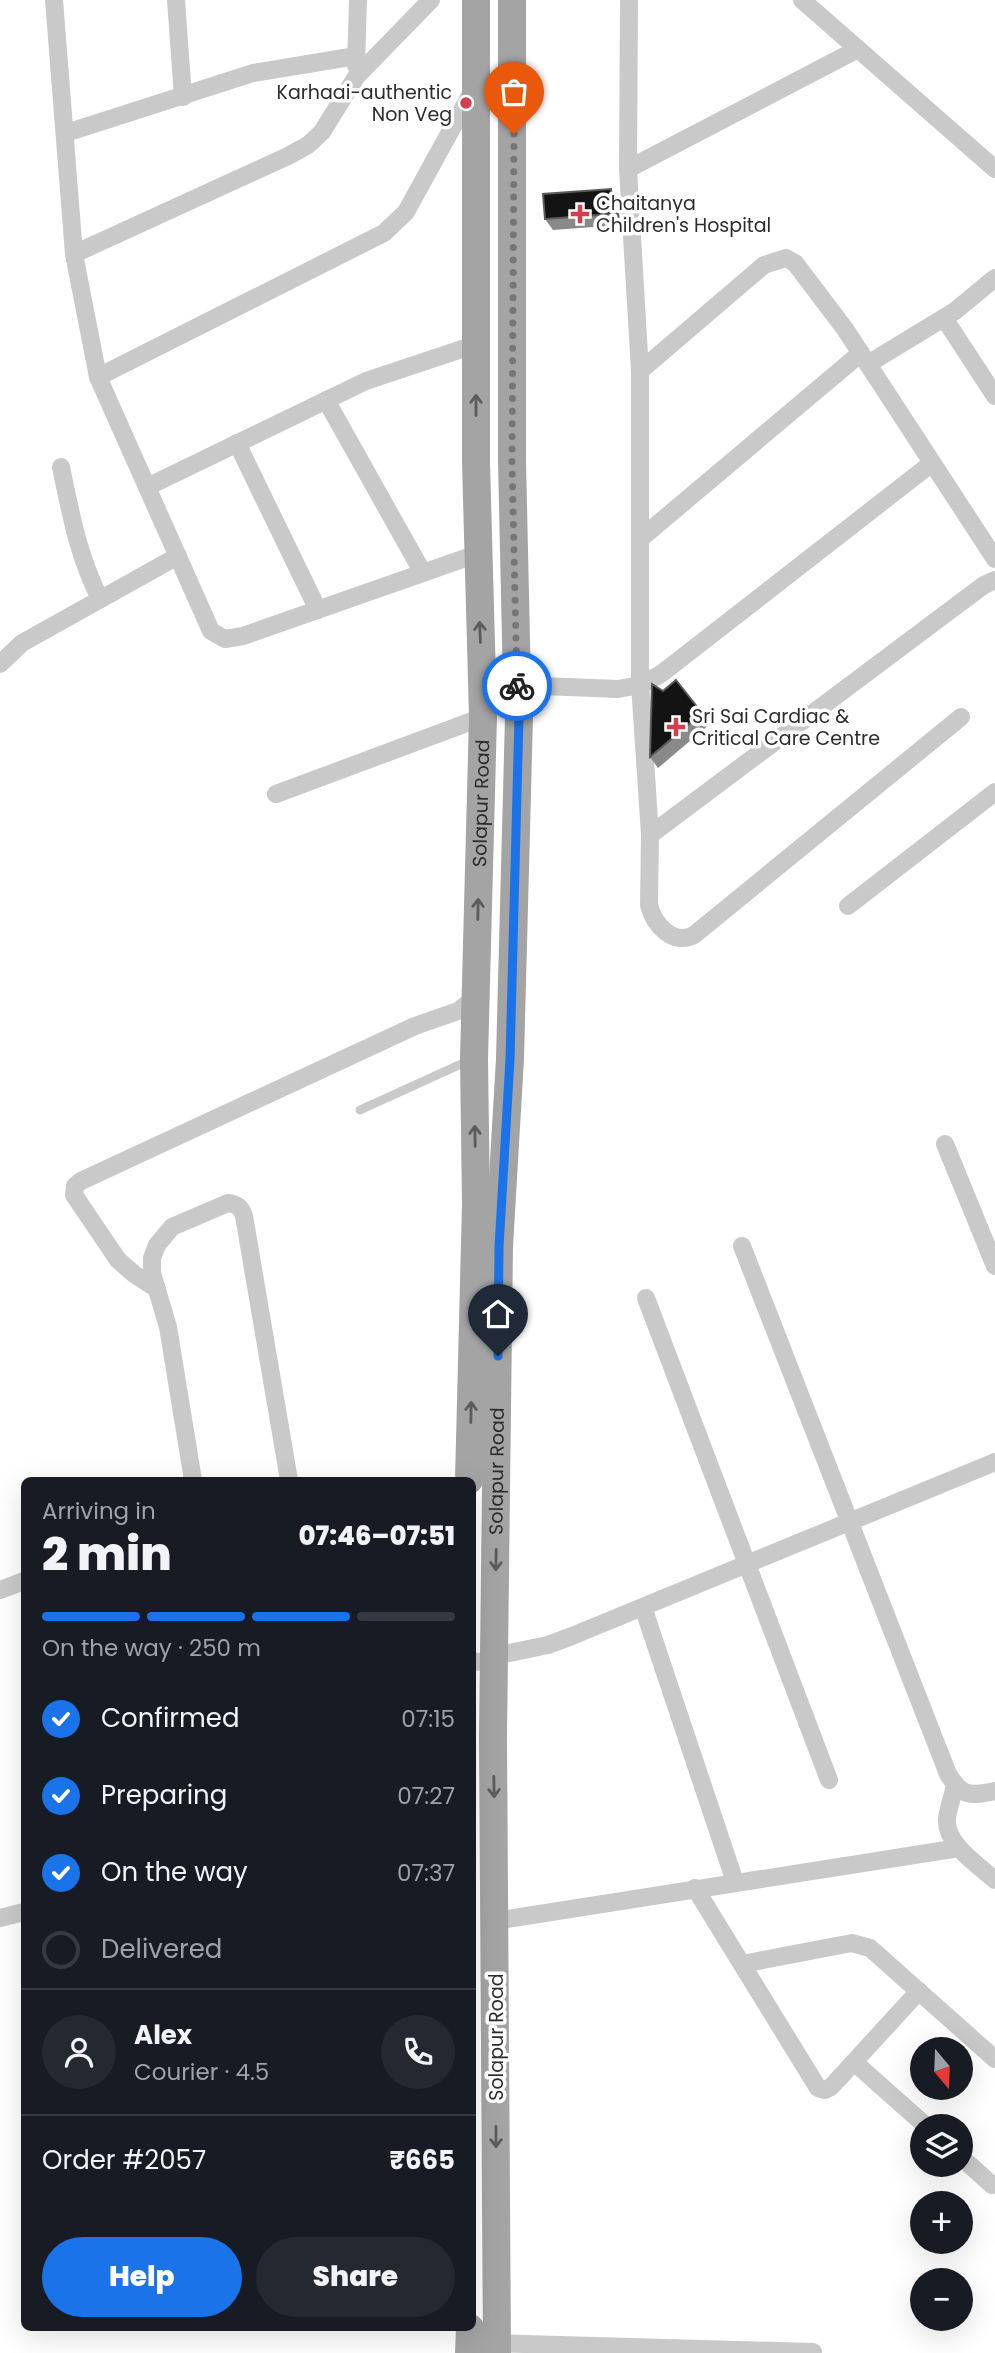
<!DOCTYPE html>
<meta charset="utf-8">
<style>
:root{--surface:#171b24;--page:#242831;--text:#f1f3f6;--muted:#9ea1a6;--line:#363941;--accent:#1a73e8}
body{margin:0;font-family:Poppins,sans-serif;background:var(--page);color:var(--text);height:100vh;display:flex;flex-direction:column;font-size:26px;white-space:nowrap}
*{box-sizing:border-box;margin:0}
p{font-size:23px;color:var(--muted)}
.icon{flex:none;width:38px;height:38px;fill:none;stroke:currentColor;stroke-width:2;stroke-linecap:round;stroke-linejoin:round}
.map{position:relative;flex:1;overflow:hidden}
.drawer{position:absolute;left:21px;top:1477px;width:455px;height:854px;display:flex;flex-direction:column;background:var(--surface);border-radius:10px;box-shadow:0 7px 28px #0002}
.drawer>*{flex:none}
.needle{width:46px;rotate:161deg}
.buttons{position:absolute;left:910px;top:2037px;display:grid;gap:14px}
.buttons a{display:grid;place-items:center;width:63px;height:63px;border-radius:50%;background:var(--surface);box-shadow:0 7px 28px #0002;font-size:35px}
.pin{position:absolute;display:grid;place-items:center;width:60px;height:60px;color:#fff;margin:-72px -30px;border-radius:50% 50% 50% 0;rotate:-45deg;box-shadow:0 0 7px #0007}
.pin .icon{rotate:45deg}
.courier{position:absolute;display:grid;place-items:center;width:70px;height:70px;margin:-35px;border:5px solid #1a73e8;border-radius:50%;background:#fff;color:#222;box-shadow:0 2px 9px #0007}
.summary em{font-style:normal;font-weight:800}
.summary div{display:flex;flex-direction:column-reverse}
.summary{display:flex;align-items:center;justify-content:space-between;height:119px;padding:0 21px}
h1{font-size:46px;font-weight:800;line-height:52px}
.bar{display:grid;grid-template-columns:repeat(4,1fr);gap:10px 7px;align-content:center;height:84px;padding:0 21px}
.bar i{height:9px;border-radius:5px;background:var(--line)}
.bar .active{background:var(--accent)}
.bar p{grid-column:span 4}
.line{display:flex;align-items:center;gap:18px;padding:0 21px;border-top:2px solid var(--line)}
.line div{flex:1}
.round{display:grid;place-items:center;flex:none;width:74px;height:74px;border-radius:37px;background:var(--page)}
ol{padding:0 21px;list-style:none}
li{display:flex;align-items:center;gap:21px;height:77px}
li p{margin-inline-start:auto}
li .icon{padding:7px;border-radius:50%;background:var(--accent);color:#fff;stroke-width:4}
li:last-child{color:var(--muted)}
li i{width:38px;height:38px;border:4px solid var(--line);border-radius:50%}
.button{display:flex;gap:14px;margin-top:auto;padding:14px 21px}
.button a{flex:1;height:80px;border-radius:42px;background:var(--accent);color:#fff;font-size:28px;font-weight:800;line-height:80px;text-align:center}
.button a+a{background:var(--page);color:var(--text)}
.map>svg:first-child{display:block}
</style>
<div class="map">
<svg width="995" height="2353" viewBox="0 0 995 2353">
<rect width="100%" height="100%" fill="#fff"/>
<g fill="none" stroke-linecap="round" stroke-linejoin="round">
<polyline stroke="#c9c9c9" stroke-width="9" points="360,1110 470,1060"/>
<g stroke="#c9c9c9" stroke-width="18">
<polyline points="54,0 74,254"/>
<polyline points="176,0 183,97"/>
<polyline points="431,0 356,77 322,132 308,145 288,156 74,254 98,377 384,233 406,212 473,90"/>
<path d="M629,0l-1,169 12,202v314l10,150 -1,70c5,20 24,41 45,30l267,-218"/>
<polyline points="802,0 995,169"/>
<polyline points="356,66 358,0"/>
<polyline points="66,133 253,73 356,56"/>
<polyline points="628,169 858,49"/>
<polyline points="944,318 995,396"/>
<polyline points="477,344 366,381 147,487 211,631 225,639 243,636 477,554"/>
<polyline points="868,364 955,311 995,278"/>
<polyline points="640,371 764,265 786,258 795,263 845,329 995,559"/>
<polyline points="98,377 147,487"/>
<polyline points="326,400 423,573"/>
<polyline points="237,443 318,610"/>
<path d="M61,467c10,48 17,88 39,132"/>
<polyline points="640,539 861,353"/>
<polyline points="0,664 22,643 178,556"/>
<polyline points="517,685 618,689 640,685 661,674 932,463"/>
<polyline points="276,794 483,717"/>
<polyline points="650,835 984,585 995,580"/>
<polyline points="848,906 995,792"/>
<polyline points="945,1144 995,1266"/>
<path d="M742,1246l206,528c14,23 22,22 47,17"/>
<polyline points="157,1289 134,1274 118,1260 74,1195 75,1186 81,1181 415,1026 458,1011 476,997"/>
<polyline points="646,1298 829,1780"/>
<path d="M193,1480l-25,-153 -16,-54v-15l5,-13 15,-18 56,-24c9,1 13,4 16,13l45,264"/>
<polyline points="0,1590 24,1581"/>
<polyline points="643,1607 735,1882"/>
<polyline points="472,1662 495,1661 495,1656 548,1645 572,1636 995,1462"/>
<path d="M955,1785c-2,11 -7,23 -8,34 -2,25 31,46 48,61"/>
<polyline points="695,1888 818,2088 825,2090 831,2087 919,1991"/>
<polyline points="0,1918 24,1912"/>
<polyline points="495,1921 959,1848"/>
<polyline points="742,1964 852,1943 870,1948 995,2059"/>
<polyline points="854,2062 926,2126"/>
<polyline points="961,2157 992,2185"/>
<polyline points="487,2343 813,2352"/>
</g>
<g stroke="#a4a4a4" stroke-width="28">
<path id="s1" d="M469,1480l7,-276 -2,-145 9,-342 -7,-255v-462"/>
<polyline points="469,2353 470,2328"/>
<path id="s2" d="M497,2353l-4,-616 6,-491 11,-187 9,-342 -2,-32 -5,-224v-461"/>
</g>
</g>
<g fill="#898989">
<polygon points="618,200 620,225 553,230 545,219"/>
<polygon points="702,713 710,724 658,768 650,757"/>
</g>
<polygon fill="#5a5a5a" points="611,189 618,200 620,225 612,214"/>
<g fill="#131313" stroke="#5a5a5a" stroke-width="2">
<polygon points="611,189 612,214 545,219 543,194"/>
<polygon points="676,680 702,713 650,757 652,684 663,691"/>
</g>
<defs><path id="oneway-shaft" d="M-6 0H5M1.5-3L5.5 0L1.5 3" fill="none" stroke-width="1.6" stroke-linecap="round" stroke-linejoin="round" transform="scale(1.75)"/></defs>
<g stroke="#5c5c5c">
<use href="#oneway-shaft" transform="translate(476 405) rotate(-90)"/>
<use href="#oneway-shaft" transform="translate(480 632) rotate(-92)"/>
<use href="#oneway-shaft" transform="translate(478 909) rotate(-89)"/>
<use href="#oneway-shaft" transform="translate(475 1136) rotate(-91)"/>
<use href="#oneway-shaft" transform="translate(471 1412) rotate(-89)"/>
<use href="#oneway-shaft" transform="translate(496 1560) rotate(91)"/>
<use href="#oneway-shaft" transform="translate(494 1787) rotate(89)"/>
<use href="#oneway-shaft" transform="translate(496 2137) rotate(90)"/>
</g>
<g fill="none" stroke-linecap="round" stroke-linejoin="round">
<polyline stroke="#767676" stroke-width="7" stroke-dasharray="0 12.6" points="514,134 512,461 517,686"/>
<polyline stroke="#1a73e8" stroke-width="9" points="498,1356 499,1247 510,1059 519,717 517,686"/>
</g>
<g fill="#d23f4d" stroke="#fff" stroke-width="2.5">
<circle cx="466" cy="103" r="7"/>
<path d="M576.5 203.5h7v7h7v7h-7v7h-7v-7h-7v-7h7z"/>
<path d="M672.5 716.5h7v7h7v7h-7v7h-7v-7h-7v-7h7z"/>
</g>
<g text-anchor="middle" stroke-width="7" stroke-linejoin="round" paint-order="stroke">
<g font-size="19" fill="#2c2c2c" stroke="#fff" text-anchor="start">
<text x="452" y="99" text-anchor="end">Karhaai-authentic<tspan x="452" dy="22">Non Veg</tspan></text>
<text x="596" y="210">Chaitanya<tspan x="596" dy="22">Children's Hospital</tspan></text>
<text x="692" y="723">Sri Sai Cardiac &amp;<tspan x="692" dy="22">Critical Care Centre</tspan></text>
</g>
<g font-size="19" fill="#2c2c2c" stroke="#fff">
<text dy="7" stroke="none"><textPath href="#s1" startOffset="677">Solapur Road</textPath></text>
<text dy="7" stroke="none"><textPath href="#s2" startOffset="882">Solapur Road</textPath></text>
<text transform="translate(496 2037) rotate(-90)" y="7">Solapur Road</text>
</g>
</g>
</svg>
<div class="buttons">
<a><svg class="needle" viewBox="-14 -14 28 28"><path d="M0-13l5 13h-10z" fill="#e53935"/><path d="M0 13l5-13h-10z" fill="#9ea1a6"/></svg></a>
<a><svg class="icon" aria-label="layers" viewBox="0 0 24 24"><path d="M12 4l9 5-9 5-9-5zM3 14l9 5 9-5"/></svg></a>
<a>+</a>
<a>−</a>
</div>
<div class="pin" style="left:514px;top:134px;background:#ea580c"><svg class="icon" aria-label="bag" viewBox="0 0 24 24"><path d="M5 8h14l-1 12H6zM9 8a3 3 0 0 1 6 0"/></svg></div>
<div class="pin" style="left:498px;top:1356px;background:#1f2937"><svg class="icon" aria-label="home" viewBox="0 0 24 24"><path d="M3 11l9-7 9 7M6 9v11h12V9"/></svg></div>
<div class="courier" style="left:517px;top:686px"><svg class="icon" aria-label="bike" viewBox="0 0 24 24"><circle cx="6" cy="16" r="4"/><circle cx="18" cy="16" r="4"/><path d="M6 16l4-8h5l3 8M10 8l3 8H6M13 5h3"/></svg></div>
<section class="drawer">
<div class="summary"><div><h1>2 min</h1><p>Arriving in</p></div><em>07:46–07:51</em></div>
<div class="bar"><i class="active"></i><i class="active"></i><i class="active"></i><i></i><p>On the way · 250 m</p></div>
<ol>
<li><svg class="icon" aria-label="check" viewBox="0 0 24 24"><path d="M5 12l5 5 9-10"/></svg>Confirmed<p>07:15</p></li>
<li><svg class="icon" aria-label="check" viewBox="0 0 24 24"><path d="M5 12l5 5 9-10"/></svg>Preparing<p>07:27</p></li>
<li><svg class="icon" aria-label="check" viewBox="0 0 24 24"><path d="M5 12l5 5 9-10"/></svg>On the way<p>07:37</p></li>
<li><i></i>Delivered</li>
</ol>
<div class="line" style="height:126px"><a class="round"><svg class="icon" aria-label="person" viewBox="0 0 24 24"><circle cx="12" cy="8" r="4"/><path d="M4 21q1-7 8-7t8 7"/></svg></a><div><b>Alex</b><p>Courier · 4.5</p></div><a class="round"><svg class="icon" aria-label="phone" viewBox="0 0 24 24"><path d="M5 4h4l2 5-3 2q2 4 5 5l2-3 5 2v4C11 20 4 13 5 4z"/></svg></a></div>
<div class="line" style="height:91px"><div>Order #2057</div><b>₹665</b></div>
<div class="button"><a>Help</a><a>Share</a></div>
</section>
</div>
